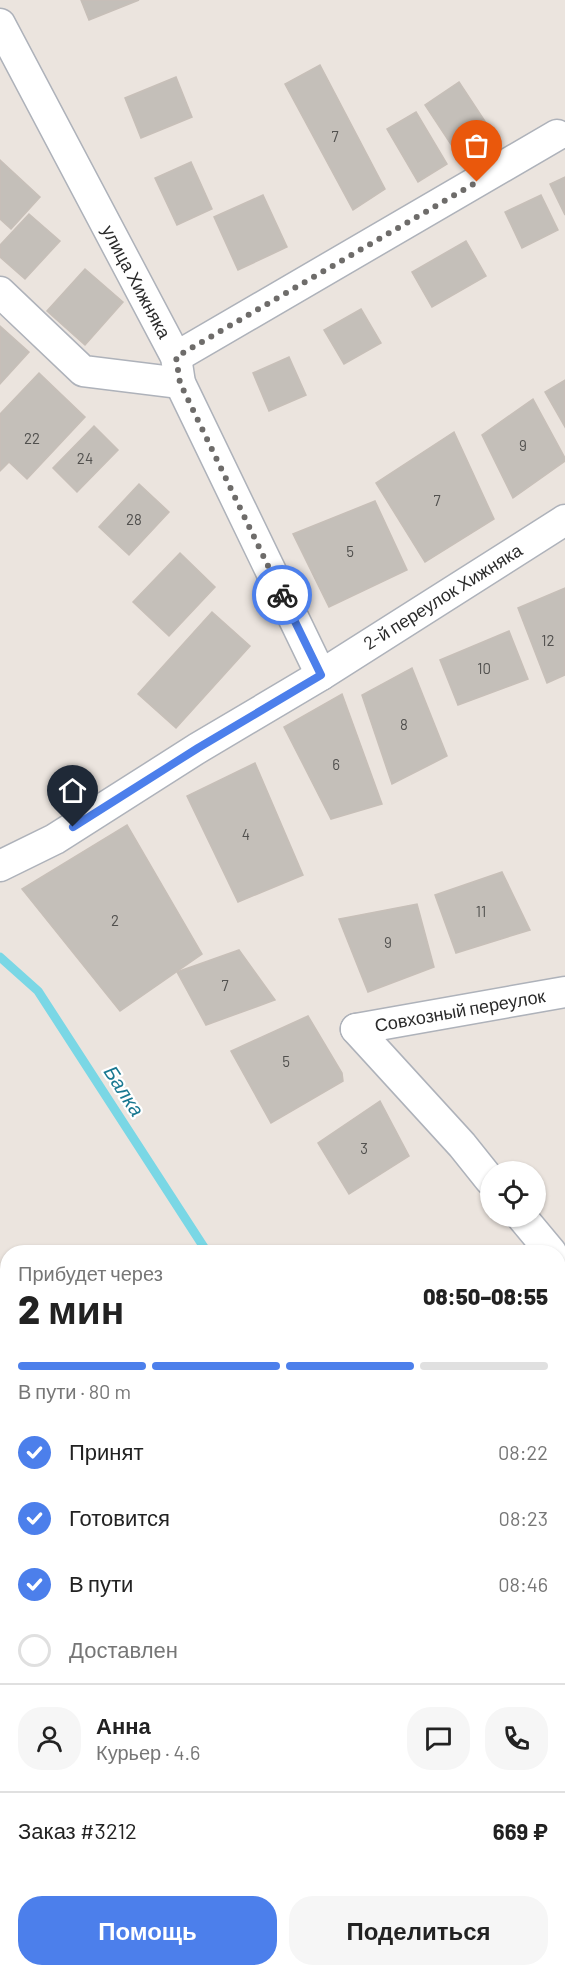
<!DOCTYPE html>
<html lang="ru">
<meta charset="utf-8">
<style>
:root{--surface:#fff;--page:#f6f6f6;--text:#222;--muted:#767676;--line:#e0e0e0;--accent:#4c7feb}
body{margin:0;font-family:Barlow,sans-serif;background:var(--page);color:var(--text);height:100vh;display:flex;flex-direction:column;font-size:22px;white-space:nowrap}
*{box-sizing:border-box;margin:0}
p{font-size:20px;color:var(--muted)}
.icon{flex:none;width:33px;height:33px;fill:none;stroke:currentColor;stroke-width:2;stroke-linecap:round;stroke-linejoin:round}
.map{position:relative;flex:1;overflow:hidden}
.sheet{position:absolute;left:0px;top:1245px;width:566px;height:732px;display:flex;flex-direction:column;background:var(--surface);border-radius:24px 24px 0 0;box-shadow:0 2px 4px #0004}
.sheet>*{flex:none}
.tools{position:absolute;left:480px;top:1161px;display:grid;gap:12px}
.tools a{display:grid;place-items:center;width:66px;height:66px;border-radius:50%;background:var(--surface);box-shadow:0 2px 4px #0004;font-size:30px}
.pin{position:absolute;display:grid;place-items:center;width:51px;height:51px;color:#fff;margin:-62px -26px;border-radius:50% 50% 50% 0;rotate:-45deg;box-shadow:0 0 6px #0007}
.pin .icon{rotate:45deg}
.courier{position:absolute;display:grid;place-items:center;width:60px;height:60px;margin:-30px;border:4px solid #4c7feb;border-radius:50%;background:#fff;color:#222;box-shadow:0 2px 8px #0007}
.summary em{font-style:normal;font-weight:800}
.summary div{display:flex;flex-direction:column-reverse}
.summary{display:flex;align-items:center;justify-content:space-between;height:102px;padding:0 18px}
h1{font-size:39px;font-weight:800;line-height:45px}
.bar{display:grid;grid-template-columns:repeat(4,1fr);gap:9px 6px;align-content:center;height:72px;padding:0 18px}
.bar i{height:8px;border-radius:4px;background:var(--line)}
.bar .current{background:var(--accent)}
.bar p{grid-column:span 4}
.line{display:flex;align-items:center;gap:15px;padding:0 18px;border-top:2px solid var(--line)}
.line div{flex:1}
.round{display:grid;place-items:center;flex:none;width:63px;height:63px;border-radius:24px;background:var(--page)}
ol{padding:0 18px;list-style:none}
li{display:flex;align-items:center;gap:18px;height:66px}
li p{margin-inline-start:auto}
li .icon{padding:6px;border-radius:50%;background:var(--accent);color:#fff;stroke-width:4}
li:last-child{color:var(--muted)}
li i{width:33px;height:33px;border:3px solid var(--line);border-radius:50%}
.action{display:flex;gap:12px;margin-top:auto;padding:12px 18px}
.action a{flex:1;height:69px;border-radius:24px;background:var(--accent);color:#fff;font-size:24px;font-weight:800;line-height:69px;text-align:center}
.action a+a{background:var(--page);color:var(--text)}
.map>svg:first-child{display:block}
</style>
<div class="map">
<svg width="565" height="1977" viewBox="0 0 565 1977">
<rect width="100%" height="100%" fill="#ebe4de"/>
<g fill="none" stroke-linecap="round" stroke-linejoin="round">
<g stroke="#7ad7e5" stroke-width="9">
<polyline points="0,957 38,991 207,1252"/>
<polyline points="558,1862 565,1874"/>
</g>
</g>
<g fill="#c4bfb9" stroke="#c7bfb8" stroke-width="1.5">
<polygon points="81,0 139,0 89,20"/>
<polygon points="320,65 385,189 353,210 285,84"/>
<polygon points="176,77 192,117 141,138 125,98"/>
<polygon points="459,82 494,135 460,158 425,105"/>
<polygon points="416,112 447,164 418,182 387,129"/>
<polygon points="0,160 40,197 11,229 0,219"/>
<polygon points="191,162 212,209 177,225 155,178"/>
<polygon points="565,177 565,215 550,184"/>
<polygon points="263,195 287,247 238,270 214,217"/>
<polygon points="541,195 558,230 522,248 505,212"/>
<polygon points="29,214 60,241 25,279 0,257 0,245"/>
<polygon points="466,241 486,276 432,307 412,272"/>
<polygon points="85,269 123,302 85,345 47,311"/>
<polygon points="361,309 381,343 344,364 324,330"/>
<polygon points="0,326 29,352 0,384"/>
<polygon points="289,357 306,395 269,411 253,373"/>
<polygon points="39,373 85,417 27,479 9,462 0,471 0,414"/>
<polygon points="565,380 565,427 545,392"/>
<polygon points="533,399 565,458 565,461 513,498 482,435"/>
<polygon points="94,426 118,450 77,492 53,468"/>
<polygon points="454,432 494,519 425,562 376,483"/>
<polygon points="139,484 169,512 129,555 99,527"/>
<polygon points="375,501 407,570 329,607 293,534"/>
<polygon points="180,553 215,587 169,636 133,602"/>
<polygon points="565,588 565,675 547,683 518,608"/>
<polygon points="212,612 250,646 176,728 138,694"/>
<polygon points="509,631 528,679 458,705 440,660"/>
<polygon points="412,668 447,756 392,784 362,695"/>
<polygon points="342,694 382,804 331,819 284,727"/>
<polygon points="255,763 303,875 238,902 187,796"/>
<polygon points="127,825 202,954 120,1011 22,889"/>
<polygon points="502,872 530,930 456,953 435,895"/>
<polygon points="417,904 434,967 368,992 339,919"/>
<polygon points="239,950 275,1000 206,1025 177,972"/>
<polygon points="308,1016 342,1073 343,1081 271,1123 231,1051"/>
<polygon points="380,1101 409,1156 349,1194 318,1143"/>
<polygon points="8,1318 8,1364 0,1334 0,1320"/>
<polygon points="558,1486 565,1519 565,1574 558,1576"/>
<polygon points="0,1530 8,1530 8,1582 0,1583"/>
<polygon points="8,1682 8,1736 0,1708 0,1684"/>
<polygon points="0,1904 8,1905 8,1961 0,1961"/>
</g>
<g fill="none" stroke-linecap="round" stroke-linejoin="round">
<g stroke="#aeb2ba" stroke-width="33">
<g id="minor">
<polyline points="0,24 176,357 180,383 321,675"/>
<polyline points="0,292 83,371 180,383"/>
<polyline points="176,357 557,135"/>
<polyline points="0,866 55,839 198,748 321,675 565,520"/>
<polyline points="356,1029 565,992"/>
<polyline points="356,1029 462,1145 490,1180"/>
<polyline points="521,1216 551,1252"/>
<polyline points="558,1261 565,1276"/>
<polyline points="0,1635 8,1632"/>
</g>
</g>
<g stroke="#c4c4c4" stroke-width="36">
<g id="major">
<polyline points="558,1920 565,1919"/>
<polyline points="248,1977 289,1970"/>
</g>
</g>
<use href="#minor" stroke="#fff" stroke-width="30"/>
<use href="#major" stroke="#e5b769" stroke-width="33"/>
</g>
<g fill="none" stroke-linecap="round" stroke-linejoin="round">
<polyline stroke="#6e6c6a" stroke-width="6" stroke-dasharray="0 10.8" points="282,595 180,383 176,357 477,182"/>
<polyline stroke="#4c7feb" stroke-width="8" points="73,827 198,748 321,675 282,595"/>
</g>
<g text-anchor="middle" stroke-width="4.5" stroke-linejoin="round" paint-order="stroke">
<g font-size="15" fill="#51504e">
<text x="335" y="142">7</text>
<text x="32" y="444">22</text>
<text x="523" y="451">9</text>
<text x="85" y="464">24</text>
<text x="437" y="506">7</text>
<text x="134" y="525">28</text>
<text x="350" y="557">5</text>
<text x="548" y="646">12</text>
<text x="484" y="674">10</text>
<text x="404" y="730">8</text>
<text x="336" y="770">6</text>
<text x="246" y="840">4</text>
<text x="481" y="917">11</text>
<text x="115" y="926">2</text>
<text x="388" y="948">9</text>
<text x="225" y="991">7</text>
<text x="286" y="1067">5</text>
<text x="364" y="1154">3</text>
</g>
<g font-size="18" fill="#2b2b2b" stroke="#fff">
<text transform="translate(136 282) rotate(62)" y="6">улица Хижняка</text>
<text transform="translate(443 597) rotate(-32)" y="6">2-й переулок Хижняка</text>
<text transform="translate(460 1011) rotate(-10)" y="6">Совхозный переулок</text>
</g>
<g font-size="20" font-style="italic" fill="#197891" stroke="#fff">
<text transform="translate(124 1091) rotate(57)" y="7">Балка</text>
</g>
</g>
</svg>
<div class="tools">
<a><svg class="icon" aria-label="locate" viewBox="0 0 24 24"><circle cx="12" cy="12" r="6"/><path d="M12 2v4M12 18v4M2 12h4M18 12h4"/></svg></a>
</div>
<div class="pin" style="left:477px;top:182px;background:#ea580c"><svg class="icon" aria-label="bag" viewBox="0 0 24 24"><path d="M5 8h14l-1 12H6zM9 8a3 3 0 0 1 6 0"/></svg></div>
<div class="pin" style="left:73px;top:827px;background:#1f2937"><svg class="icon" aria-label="home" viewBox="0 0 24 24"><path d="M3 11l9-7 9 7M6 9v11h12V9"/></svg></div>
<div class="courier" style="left:282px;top:595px"><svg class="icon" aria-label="bike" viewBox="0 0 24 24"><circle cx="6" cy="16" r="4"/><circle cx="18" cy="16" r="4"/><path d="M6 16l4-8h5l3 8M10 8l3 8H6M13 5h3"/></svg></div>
<section class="sheet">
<div class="summary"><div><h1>2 мин</h1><p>Прибудет через</p></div><em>08:50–08:55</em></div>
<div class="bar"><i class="current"></i><i class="current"></i><i class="current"></i><i></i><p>В пути · 80 m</p></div>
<ol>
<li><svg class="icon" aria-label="check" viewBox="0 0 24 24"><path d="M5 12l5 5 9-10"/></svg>Принят<p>08:22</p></li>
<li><svg class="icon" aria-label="check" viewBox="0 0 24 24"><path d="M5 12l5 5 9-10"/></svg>Готовится<p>08:23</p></li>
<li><svg class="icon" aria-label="check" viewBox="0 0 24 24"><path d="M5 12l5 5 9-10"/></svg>В пути<p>08:46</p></li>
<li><i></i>Доставлен</li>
</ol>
<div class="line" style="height:108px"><a class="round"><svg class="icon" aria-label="person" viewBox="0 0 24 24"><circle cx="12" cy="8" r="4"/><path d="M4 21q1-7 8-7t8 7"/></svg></a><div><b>Анна</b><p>Курьер · 4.6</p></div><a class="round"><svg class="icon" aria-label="chat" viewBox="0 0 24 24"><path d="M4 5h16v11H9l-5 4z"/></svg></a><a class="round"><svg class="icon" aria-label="phone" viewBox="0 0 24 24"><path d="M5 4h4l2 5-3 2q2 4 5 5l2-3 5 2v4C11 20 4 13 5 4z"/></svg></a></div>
<div class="line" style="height:78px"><div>Заказ #3212</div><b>669 ₽</b></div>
<div class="action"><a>Помощь</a><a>Поделиться</a></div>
</section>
</div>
